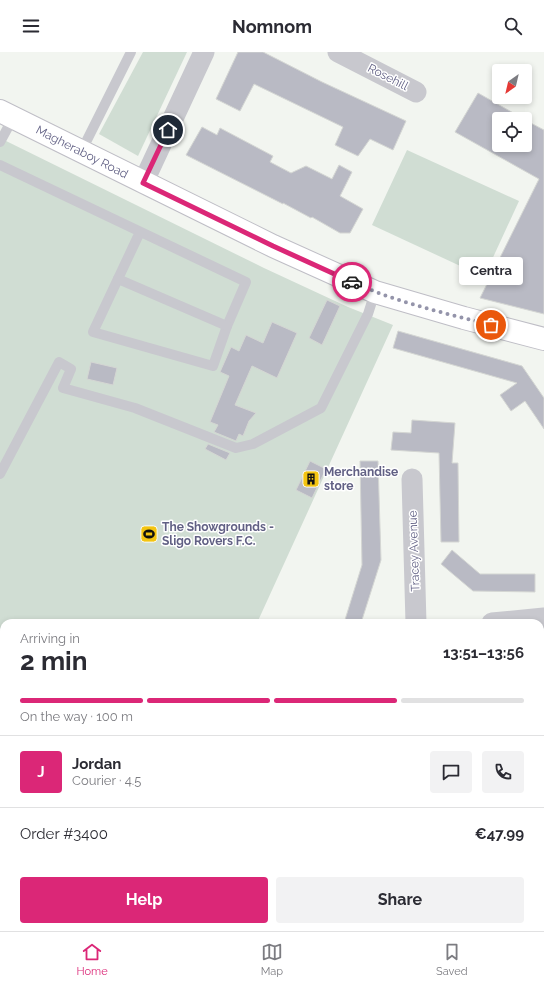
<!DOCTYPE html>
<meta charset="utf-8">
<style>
:root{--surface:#fff;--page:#f2f2f3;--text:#2b2b33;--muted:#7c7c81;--line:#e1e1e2;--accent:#db2777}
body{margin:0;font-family:Raleway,sans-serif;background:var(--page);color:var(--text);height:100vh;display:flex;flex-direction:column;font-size:15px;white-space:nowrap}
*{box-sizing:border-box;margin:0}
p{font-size:13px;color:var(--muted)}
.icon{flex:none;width:22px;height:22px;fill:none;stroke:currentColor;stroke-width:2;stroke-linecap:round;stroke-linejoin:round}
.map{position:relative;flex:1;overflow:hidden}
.side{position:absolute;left:0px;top:567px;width:544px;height:312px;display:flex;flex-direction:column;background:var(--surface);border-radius:12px 12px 0 0;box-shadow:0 2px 6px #0003}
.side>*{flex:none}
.needle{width:26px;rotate:214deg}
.buttons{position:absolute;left:492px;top:12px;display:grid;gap:8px}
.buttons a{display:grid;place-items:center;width:40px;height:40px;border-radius:4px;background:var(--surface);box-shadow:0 2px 6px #0003;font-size:20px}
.pin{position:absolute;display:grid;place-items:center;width:34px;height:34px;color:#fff;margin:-17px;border:2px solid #fff;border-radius:50%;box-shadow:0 1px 4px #0007}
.courier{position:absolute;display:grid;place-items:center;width:40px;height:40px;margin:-20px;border:3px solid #db2777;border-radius:50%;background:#fff;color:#222;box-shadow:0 1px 5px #0007}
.bubble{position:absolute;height:28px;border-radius:4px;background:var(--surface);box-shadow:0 2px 6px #0003;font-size:13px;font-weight:700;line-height:28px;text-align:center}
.headline em{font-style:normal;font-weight:700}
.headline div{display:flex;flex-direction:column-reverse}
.headline{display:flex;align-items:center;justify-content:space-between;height:68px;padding:0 20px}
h1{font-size:26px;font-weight:700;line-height:30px}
.bar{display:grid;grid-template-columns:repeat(4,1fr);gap:6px 4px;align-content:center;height:48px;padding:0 20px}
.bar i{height:5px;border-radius:3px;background:var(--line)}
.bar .selected{background:var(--accent)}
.bar p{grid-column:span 4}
.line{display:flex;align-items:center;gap:10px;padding:0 20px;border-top:1px solid var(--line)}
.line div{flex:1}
.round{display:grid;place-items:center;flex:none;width:42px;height:42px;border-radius:4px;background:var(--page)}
.button{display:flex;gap:8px;margin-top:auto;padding:8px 20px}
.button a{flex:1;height:46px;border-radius:4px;background:var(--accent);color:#fff;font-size:16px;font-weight:700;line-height:46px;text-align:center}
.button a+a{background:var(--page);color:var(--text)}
header{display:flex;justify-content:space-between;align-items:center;height:52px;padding:0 20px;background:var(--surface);font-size:18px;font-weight:700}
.menu{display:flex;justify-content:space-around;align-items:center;height:56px;border-top:1px solid var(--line);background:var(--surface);font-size:11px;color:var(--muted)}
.menu a{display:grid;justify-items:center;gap:2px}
.menu .selected{color:var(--accent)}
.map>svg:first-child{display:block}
</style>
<header><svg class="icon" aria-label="menu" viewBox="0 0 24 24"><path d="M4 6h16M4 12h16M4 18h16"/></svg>Nomnom<svg class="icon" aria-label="search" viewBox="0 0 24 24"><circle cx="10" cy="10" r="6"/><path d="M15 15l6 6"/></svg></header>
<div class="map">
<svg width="544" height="879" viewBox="0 0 544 879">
<rect width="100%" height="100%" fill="#f2f5f0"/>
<g fill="#d0ddd3">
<polygon points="143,0 187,0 138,104 99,82"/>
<polygon points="0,86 264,216 348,255 393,273 257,571 4,571 4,843 0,843"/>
<polygon points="407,98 519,149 484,225 372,173"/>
<polygon points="544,663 544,746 540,748 540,665"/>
<polygon points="235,875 264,875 240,879 209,879"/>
<polygon points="355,875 421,875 423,879 354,879"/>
</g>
<g fill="#b9bac4" stroke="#d4d6d3">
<polygon points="238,0 263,0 322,30 406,69 393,98 370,87 358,104 335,93 343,75 254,32 240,59 216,47"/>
<polygon points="478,41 524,67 499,67 499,93 525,93 525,68 544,78 544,262 480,246 539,127 455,80"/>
<polygon points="202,75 217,83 220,76 273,104 270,110 291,121 306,114 332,127 339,113 352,120 340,144 363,157 350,181 340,181 312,165 311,166 283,151 283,152 186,103"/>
<polygon points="327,248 340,254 322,293 309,286"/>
<polygon points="272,270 297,281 277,326 252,314 235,353 256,361 249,369 243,384 239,382 236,389 214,380 218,373 210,370 229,324 220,320 231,295 239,299 246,283 263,291"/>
<polygon points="398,279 522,314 544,346 544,377 525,349 511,359 500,343 517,331 393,296"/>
<polygon points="91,310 117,316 113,333 87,327"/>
<polygon points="412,368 455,371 452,411 458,411 459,490 441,490 439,401 391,398 393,380 411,381"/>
<polygon points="208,392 230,401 226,408 205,397"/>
<polygon points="310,409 326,417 312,446 296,438"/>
<polygon points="360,409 378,409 381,508 361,571 344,571 362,513"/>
<polygon points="452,498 480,522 535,522 535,540 473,539 441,512"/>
</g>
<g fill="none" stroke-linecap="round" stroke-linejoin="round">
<g stroke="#bfbec6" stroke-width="24">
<polyline id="secondary" points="0,59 273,194 375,240 464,266 544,287"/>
</g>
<g stroke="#c8c8ce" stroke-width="10">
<polyline points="0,90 13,66"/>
<polyline points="81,100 131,0"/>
<polyline points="0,113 246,230 227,274 213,314 93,280 140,180"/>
<polyline points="118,227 227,274"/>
<polyline points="0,422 59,310 71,317 63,336 135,356 236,396 253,392 321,356 368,262 375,240"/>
<polyline points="0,723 4,725"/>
</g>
<g stroke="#c8c8ce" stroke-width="21">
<polyline points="338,0 416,40"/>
<polyline points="143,131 204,0"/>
<polyline points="412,427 416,571"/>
<polyline points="492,571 544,566"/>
</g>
<use href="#secondary" stroke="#fff" stroke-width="22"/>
<g stroke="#ababb4" stroke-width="3" stroke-dasharray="6 3" stroke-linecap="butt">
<polyline points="540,786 544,785"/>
<polyline points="540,797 544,796"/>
<polyline points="0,876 26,875"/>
<polyline points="133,879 164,875"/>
</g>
</g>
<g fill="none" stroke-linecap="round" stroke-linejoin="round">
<path stroke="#9494aa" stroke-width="4" stroke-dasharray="0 7.2" d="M352,230c44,20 92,31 139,43"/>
<polyline stroke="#db2777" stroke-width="5" points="168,78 143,131 273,194 352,230"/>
</g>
<defs>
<g id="building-square" transform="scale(0.9)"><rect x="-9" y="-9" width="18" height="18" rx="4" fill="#f3c411" stroke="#fff"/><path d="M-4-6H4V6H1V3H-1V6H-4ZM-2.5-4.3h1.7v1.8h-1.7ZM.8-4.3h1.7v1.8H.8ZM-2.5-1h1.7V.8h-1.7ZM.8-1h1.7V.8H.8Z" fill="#111"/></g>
<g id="stadium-square" transform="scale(0.9)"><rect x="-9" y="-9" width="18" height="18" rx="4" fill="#f3c411" stroke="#fff"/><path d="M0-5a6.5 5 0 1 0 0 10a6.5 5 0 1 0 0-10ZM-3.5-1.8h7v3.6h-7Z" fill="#111"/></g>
</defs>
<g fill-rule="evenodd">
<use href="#building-square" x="311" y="427"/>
<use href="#stadium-square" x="149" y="482"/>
</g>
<g text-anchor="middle" stroke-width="3" stroke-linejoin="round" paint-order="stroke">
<g font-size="12" fill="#616084" stroke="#fff">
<text transform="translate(388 25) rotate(27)" y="4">Rosehill</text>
<text transform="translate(82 100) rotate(27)" y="4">Magheraboy Road</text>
<text transform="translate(414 499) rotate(-92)" y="4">Tracey Avenue</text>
</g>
<g font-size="12" font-weight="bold" fill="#616084" stroke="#fff" text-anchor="start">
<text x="324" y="424">Merchandise<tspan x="324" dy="14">store</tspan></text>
<text x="162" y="479">The Showgrounds -<tspan x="162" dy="14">Sligo Rovers F.C.</tspan></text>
</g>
</g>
</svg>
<div class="buttons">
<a><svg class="needle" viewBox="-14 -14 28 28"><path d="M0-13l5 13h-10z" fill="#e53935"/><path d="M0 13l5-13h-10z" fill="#7c7c81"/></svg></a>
<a><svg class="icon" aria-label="locate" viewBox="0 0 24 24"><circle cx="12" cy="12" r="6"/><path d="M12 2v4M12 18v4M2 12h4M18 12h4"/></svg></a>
</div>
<div class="pin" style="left:491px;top:273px;background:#ea580c"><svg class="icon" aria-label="bag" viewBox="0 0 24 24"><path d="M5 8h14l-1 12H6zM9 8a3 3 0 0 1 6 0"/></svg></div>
<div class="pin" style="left:168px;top:78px;background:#1f2937"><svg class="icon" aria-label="home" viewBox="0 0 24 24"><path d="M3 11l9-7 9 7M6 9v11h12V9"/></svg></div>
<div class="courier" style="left:352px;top:230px"><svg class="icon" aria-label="car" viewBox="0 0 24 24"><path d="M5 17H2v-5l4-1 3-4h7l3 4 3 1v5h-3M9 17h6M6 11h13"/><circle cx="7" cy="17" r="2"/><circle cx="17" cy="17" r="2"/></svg></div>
<div class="bubble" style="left:459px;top:205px;width:64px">Centra</div>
<section class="side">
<div class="headline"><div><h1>2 min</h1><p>Arriving in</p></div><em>13:51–13:56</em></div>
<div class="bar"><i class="selected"></i><i class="selected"></i><i class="selected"></i><i></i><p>On the way · 100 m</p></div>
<div class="line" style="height:72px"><b class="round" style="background:var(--accent);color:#fff">J</b><div><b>Jordan</b><p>Courier · 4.5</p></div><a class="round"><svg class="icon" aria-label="chat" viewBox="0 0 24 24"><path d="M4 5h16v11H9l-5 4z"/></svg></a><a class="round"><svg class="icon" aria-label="phone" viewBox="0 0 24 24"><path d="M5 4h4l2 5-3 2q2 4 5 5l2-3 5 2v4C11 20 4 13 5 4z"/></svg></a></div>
<div class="line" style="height:52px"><div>Order #3400</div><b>€47.99</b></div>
<div class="button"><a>Help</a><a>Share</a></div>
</section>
</div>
<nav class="menu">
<a class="selected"><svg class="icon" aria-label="home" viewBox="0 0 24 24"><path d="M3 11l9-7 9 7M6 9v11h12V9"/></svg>Home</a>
<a><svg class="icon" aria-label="map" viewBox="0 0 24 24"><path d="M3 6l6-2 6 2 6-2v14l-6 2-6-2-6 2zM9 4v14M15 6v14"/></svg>Map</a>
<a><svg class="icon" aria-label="saved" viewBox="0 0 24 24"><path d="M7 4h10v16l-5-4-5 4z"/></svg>Saved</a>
</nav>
